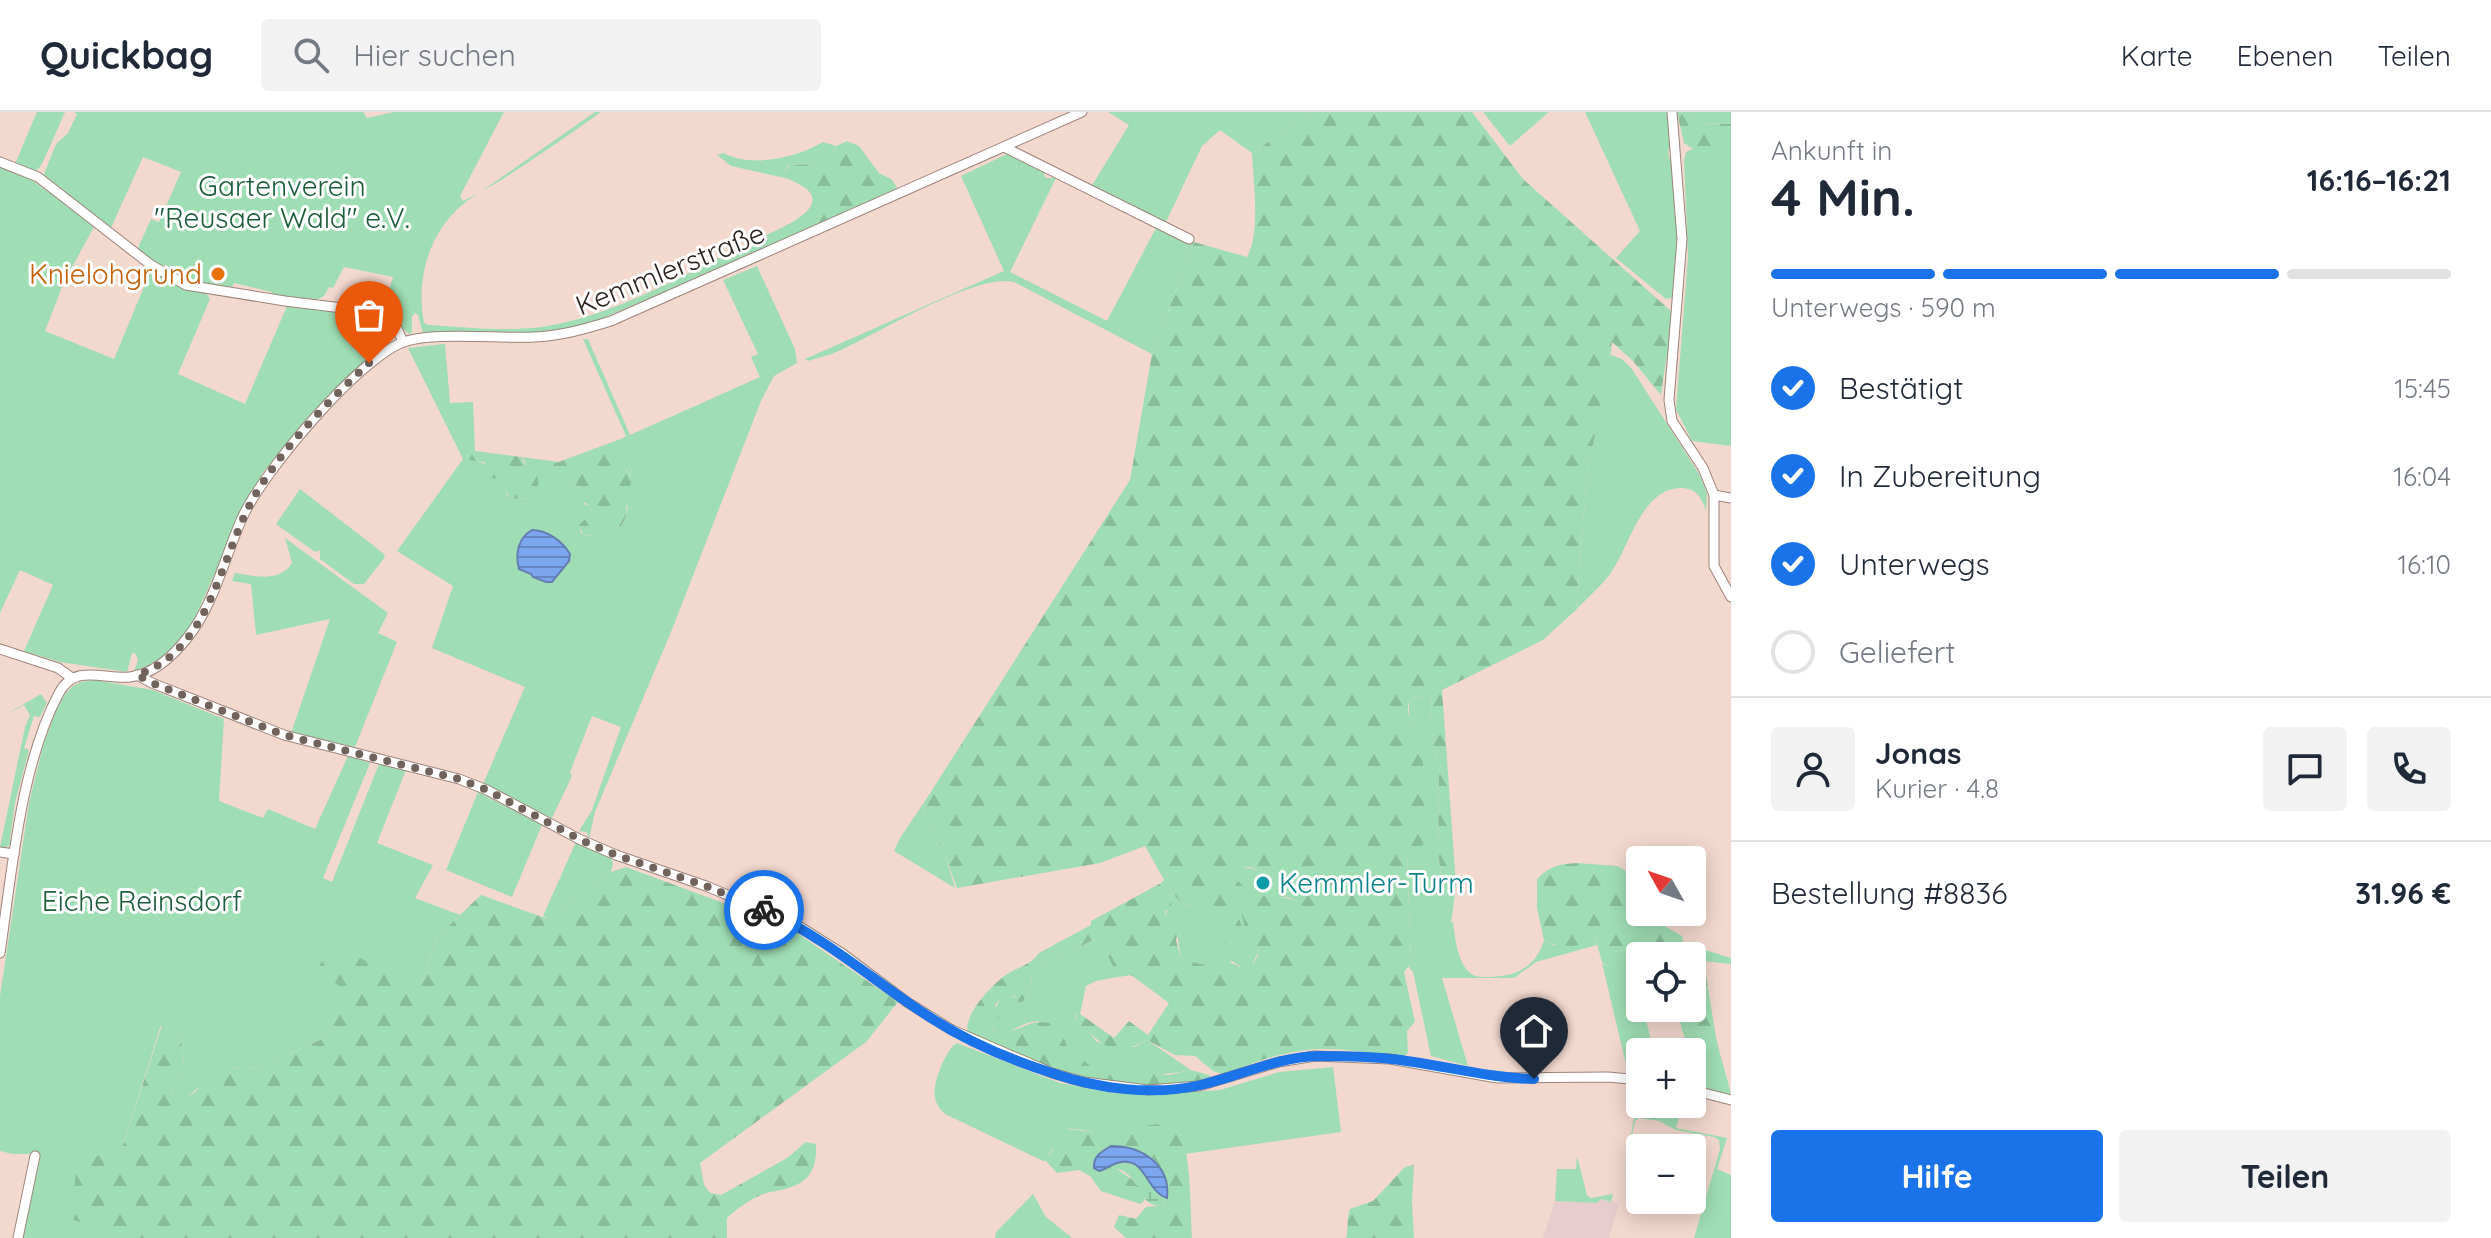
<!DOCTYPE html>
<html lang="de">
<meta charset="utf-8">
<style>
:root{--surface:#fff;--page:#f2f2f3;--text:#1f2937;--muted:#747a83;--line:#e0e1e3;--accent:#1a73e8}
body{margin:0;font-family:Quicksand,sans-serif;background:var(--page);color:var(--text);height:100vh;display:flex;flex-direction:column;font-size:30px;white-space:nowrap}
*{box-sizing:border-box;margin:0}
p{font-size:26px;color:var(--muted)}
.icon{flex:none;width:44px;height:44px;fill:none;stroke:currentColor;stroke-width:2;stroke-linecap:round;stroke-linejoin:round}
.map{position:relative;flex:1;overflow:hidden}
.side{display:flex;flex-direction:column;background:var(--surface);width:760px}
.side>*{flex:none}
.needle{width:52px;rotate:310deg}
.controls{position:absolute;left:1626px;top:734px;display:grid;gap:16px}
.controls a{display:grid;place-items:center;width:80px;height:80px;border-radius:8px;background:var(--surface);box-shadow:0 4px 20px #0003;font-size:40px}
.pin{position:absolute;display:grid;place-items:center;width:68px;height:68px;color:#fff;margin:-82px -34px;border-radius:50% 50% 50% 0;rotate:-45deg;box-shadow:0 0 8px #0007}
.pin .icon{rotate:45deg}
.courier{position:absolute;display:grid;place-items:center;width:80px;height:80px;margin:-40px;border:6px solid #1a73e8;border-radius:50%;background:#fff;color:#222;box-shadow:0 2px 10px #0007}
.head em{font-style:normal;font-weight:700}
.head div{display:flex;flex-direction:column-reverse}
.head{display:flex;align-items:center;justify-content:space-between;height:136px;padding:0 40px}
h1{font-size:52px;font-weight:700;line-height:60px}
.bar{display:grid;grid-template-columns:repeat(4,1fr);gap:12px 8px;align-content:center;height:96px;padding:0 40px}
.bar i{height:10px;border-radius:6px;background:var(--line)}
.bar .selected{background:var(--accent)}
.bar p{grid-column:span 4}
.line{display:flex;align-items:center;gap:20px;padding:0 40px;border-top:2px solid var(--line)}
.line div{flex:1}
.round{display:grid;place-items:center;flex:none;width:84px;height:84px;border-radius:8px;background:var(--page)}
ol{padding:0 40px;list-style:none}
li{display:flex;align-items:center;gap:24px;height:88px}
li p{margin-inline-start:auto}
li .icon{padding:8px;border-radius:50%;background:var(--accent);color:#fff;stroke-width:4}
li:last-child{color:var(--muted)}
li i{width:44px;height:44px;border:4px solid var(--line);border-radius:50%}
.primary-button{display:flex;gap:16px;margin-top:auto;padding:16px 40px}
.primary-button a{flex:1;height:92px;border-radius:8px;background:var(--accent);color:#fff;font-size:32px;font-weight:700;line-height:92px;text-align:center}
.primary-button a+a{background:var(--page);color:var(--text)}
header{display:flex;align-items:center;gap:48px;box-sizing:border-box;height:112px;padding:0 40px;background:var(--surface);border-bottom:2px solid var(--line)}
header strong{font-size:38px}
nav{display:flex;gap:44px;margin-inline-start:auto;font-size:28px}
.search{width:560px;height:72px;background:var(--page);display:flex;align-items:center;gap:20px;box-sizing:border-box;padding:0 28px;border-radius:8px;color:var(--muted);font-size:30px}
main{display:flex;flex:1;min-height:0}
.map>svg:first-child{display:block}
</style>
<header>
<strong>Quickbag</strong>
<div class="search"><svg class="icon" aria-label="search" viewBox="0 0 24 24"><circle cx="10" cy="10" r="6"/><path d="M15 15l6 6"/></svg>Hier suchen</div>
<nav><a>Karte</a><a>Ebenen</a><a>Teilen</a></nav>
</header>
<main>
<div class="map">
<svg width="1731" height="1126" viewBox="0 0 1731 1126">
<defs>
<pattern id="forest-firs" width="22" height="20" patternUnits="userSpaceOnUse" patternTransform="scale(2)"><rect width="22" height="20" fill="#9fdeb4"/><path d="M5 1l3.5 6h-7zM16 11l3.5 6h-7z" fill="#89be9a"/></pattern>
<pattern id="wetland-marsh" width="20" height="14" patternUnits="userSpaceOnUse" patternTransform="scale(2)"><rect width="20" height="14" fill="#9fdeb4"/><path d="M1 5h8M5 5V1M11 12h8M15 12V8" fill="none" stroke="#89be9a"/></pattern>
<pattern id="water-rules" width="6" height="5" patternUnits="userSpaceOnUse" patternTransform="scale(2)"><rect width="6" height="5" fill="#7da6f0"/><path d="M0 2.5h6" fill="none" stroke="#6787c2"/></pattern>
</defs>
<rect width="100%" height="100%" fill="#f3d8ce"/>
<polygon fill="#e8cdce" points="1602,1087 1619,1092 1609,1126 1543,1126 1555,1089 1596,1091"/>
<g fill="#9fdeb4" fill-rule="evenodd">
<polygon points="37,0 65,0 43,50 36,60 15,52"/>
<path d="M74,0h289l4,6 27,-6h110l-44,84 3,5 16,-8 116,-81h6c-30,22 -61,42 -92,63 -15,10 -33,18 -47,30 -34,29 -46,75 -38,118l4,2c33,2 70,6 104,3 79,-8 157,-57 228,-90l-1,7 11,3 -184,77 -47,8 -112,1 -4,-1 -5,-18 -3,-2 -3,4v15l-3,2 -26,-24 10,-33 -49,-10 -11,21 -4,-1 -5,9 -11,6 -35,-4 -7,-6 -37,-9 -3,8 -32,-4 -31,-14 -1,-8 -8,1 -22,-16 14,-31 8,3 22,-50 -38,-15 -33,73 -68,-51 14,-35 12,-11 9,-19z"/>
<polygon points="1108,0 1312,0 1252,41 1220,18 1202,34 1164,114 1129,96 1129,92 1120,87 1116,88 1091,75 1129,13"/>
<polygon points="1483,0 1549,0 1510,34"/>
<polygon points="1585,0 1668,0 1670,36 1668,38 1669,46 1673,49 1678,119 1674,185 1666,187 1616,146 1640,119"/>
<polygon points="1689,0 1731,0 1731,12 1699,11"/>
<path d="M823,30l13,4 -3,10 -15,8 -29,1 -6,8 2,5 -54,-12 -14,-11 6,-2c29,15 73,5 100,-11z"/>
<polygon points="1693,37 1731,37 1731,334 1692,329 1676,297 1688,145 1684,48 1686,40"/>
<path d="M1007,42l37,18 1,6h11l-46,94 97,49 49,-93 30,14h8l-42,112 -138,-72c-38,-9 -133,50 -171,67 -11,6 -23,8 -35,12l-3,-2 199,-88 -43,-95z"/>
<path d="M0,53l26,11 69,49 -31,57 -19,49 69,28 37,-89 32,19 23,4 4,6 -32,75 67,30 42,-98 91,10 5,2 8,10 -3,13 -38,34 -87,97 -25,49 -48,108c-15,20 -32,34 -56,42l4,-10 -2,-7 -4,-1 -5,19 -67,-10 -36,-11 29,-66 -33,-15 -20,43z"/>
<path d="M757,154l38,83 2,14 -23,13 -13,25 -90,231 -76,180 -6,27 -2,-7 -8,-1 13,-21 29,-83 -29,-11 -22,56 2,4 -21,44 -68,-36 42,-97 -93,-39 21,-62 -56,-35 66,-92 -55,-111 37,-4 5,59 23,-1 2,49 -10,7c16,2 28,9 37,23 4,7 3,12 8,18l22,-1 -7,-37 -4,-4 39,5 -15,5 14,19 7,-4 10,3 8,19 6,2 1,6 -5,9 -4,1 -2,9 3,4 9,1 31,-12c6,-14 6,-34 8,-49l-22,-23v-5l17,-11 -43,-97h5l42,96 130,-58 -9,-20 7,-3 -35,-74zM532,418c15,0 30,11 38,24l-1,7 -23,21 -27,-13 9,-37z"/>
<path d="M1611,243l11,4 10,10 67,105 8,19 -1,17c-5,-13 -10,-22 -25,-22 -40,0 -51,59 -71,86 -10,13 -23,24 -34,36l11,-135z"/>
<polygon points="300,377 383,441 385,445 364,472 354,472 320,447 320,438 315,440 276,412"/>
<path d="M285,426l103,75 -10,20 19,9 -42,105 -64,-14 39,-114 -74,16 -5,-51 -19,-3 3,-8c20,3 44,10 57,-10z"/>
<path d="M94,568l59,10 71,29 -5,82 44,17 5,-9 47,20 33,-73 22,7 -47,115 9,4 47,-118 27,6 -29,73 56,22 -18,33 45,17 -22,21 -18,50 -73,2 -20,49 -73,32 -24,-2 -35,23 -9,9 -9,1 -5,-4 -1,-7c16,-18 14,-33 8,-55l-18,-9 -39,123 -9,86 3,4h-95l19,-84h-27l-13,-3v-155l29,-193 14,-57 13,-35 9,-17 8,-8 8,-4z"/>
<polygon points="41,582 47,591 40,605 34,604 24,636 29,638 15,691 10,727 12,731 5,736 0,735 25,615 30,603 24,593 0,606"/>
<path d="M1427,583l5,3 -2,24 9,51 -1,82 13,68 2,-1c2,15 4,37 15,49 6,7 15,6 23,6 26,-1 45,-10 53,-37l10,5 36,-9 5,1 2,8 -61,17 -22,16h-72l26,88 -37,-10 -18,-84 -5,-6 3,-3 -4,-109 4,-5 7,-107 -9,-25v-16z"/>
<polygon points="478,680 542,713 512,785 446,758"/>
<polygon points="925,689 924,703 945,743 955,776 894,739 900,726"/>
<polygon points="576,730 611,745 613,752 611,760 548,807 543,804"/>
<path d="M1243,755l30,6 28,9 3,14 -5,6 -11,-5 -39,1 -2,35 1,6 11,11 -8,17 -8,2 -11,-8 -14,8 -37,-11 -6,-37 -10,-6 7,-16 -11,-16 4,-4 6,13 13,14 11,-1 20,19 9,13 19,-6c-5,-15 -11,-26 -2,-40l-14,-14 3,-5z"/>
<path d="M1095,827l8,6 15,32 -22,4 -10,5 -6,28 -5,1v7l12,8 10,12 38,5 12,-7 44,30c-24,6 -84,8 -104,-5 -16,-10 -27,-27 -37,-42 -6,-1 -14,-3 -19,-1 -18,4 -24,19 -41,5 6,-18 8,-43 33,-25l9,-17 -1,-12 3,-3z"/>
<polygon points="1683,831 1731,846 1731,852 1704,849 1706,863 1692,855 1692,844 1686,844"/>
<polygon points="1632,847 1640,882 1640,896 1643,896 1654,940 1640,940 1640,962 1628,961 1602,851 1608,855"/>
<path d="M1714,913c3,24 12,46 17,70l-32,-8 -7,-24v-11h-3l-8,-26 10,5 16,2z"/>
<path d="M957,931l103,40 54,10 34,2 72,-5 59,-18 54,-5 8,65 -156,22c-2,-44 -54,-23 -82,-21 -12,0 -24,-5 -37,-4l-15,21 -5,11h-3l-98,-47c-5,-5 -9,-9 -10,-17 -3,-12 11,-49 22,-54z"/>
<polygon points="1640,972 1640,992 1683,992 1676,1016 1727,1026 1717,1057 1731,1063 1731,1126 1694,1126 1720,1037 1719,1028 1714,1025 1676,1018 1659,1009 1639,1006 1635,1009 1622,1071 1634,1006 1634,983"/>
<polygon points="1577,1044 1587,1083 1591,1086 1613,1082 1611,1090 1602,1087 1596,1091 1555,1089 1557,1057 1576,1057"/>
<polygon points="1033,1082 1046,1105 1072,1126 995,1126 996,1120"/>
</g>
<g fill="url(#forest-firs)">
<path d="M1312,0h160l51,67 150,134 -12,82 -28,-34 -21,-19 -2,20 -23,113 -11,135 -33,30 -101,50 14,195 -5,39 -13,-69 1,-82 -9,-51 2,-24 -5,-3 -18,6c-4,13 4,25 8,37 10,31 9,69 11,101l-8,9 -9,1 -4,5 4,109 -7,9 11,50 -8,9 1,22 -4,3c-28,-2 -59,-8 -88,-7 -30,2 -64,13 -91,26l-12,-4 -18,-15 -20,-1 -28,-15c-38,21 -44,1 -72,-18l1,-7 4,-1 34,24 15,-17 19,14 21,-32 -38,-28 -13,2 -15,-31 -8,-7 -61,31 -3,4 1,11 -9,17h-5l-2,-5c-10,-3 -14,1 -21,8l4,13 -8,6v5c25,11 33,-12 59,-6l15,17 3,8 25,20 76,7 22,-5 18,5 4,5 -52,8 -54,-5 -50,-11 -89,-38c-6,-17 21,-46 35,-57 11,-9 29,-12 36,-24l52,-28v-4l70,-38 11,16 -1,8 -6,4v4l10,6 4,7 -3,12 5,18 37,11 8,-9 17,9c11,-3 13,-8 16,-19l-11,-11 -8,-30c2,-5 2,-8 8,-10 10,-5 43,-2 51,3l5,-12 -3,-8 -52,-15h-6l-5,6h-9l-1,4 9,3 6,6c-12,29 -3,25 2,54l-8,1 -4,6 -8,-3c-3,-19 -20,-25 -30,-39l-11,1 -13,-14 -26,-46 -45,17 -143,25 -12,-33 -21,-40 1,-14 205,-321 22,-126 42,-112 53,15c14,-24 6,-77 5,-104z"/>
<polygon points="1677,0 1689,0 1699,11 1731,12 1731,37 1693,37 1684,31"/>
<path d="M847,29l12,5 20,27 12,6 6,8 -5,6 -122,55h-8l-3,-3 1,-7c29,-13 87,-38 25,-60l-2,-5 7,-8 28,-1 15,-8 3,-10z"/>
<path d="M626,325l-17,10 1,5 5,5h6l4,5 1,9 5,4 -1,29 -4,2c3,26 -22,32 -43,29l-4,-10c7,-7 12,-8 11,-19l-12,-7 -2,-14 -10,-3 -10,9c-10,-1 -14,-9 -15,-18l4,-6z"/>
<path d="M475,339l46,6 5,9 10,6c4,11 3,17 -5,26l-21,1 -10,-20 -11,-1 -5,-16 -21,-3z"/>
<path d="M1577,751l40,3 8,4 15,42 42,24 4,20h-15l-2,-5 -29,5 -18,8 -14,3 -6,-5 -7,-25 -5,-1c-12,15 -31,12 -46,4l-7,-32v-29c13,-13 22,-15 40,-16z"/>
<path d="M626,755l162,60 110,75 -32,40 -166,121 4,22 6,8 11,2 66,-37 19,-16 10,2c2,34 -15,43 -45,48 -16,3 -34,16 -44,26v20h-611l-3,-4 -42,-15 6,-57 45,-14 40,-123 17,9c6,22 8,37 -8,55l1,7 5,3h9l26,-22 18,-10 24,2 73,-32 19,-48 -30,-16 14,-29 90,42 18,-50 43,-41 67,24 63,-47z"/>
<polygon points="1692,855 1706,863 1714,913 1707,921 1691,919 1681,914 1678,896 1692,896"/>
<path d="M1156,1012c9,2 16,4 23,11 13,16 11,80 13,103h-66l-12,-11 5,-12 17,4 10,-12 13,-1 8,-8 -9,-32 -61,-11 40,28 8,17 -5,4 -39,-13 -11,-15 -11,-6 -22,3 -11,-12 14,-27 6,-5 38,4z"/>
<path d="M1414,1053l-2,37 2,36h-68c3,-11 0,-18 4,-29l23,-8 32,-34z"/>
</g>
<path fill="url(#wetland-marsh)" d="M1132,1050c16,7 18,29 35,36l-8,8c-25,-1 -20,-46 -55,-36l13,-7z"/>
<g fill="url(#water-rules)" stroke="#647eb1" stroke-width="2">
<path d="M532,418c15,0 30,11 38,24l-1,7 -17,21h-6l-13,-5 -2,-3 -12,-5c-4,-15 -1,-31 13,-39z"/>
<path d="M1111,1034c30,0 60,18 56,52 -22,-7 -21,-44 -50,-35 -7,2 -12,7 -18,8l-5,-3c-1,-12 7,-16 17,-22z"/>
</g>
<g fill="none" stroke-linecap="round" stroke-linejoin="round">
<g stroke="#9c847b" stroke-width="11">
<g id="minor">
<polyline points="1672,0 1682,127 1669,288 1672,309 1703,356 1714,383 1714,454 1731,485"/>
<polyline points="1004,35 1189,127"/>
<polyline points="0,50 38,65 151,153 186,173 285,189 383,201 396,214 403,230"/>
<polyline points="1714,383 1731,386"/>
<polyline points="0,537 58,556 72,566"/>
<polyline points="137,563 152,571 284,623 459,667 487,678 581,728 616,743 706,774 794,811 843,842 907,890 952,918 1052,961 1084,970 1148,978 1199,974 1279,950 1315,944 1390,947 1497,966 1608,965 1640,968"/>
<polyline points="0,740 14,742"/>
<path d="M0,841c12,-81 20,-187 59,-260 16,-30 44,-13 71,-16 24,-3 44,-22 58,-40 27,-34 37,-82 55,-121 22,-46 112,-153 158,-173 29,-12 99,-4 133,-6 27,-1 51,-8 77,-16l471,-209"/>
<polyline points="1692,978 1731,988"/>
<polyline points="18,1126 35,1044"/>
</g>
</g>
<use href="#minor" stroke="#fff" stroke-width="9"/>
</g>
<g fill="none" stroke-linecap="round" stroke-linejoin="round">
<path stroke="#71625c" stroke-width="8" stroke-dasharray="0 14.4" d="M369,251c-40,38 -83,81 -112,129 -37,60 -44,158 -120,183l15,8 132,52 175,44 28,11 94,50 35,15 90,31 58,24"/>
<path stroke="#1a73e8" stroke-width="10" d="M764,798c63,28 109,71 167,108 36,23 80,42 121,55 46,16 101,23 149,12 39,-9 76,-28 117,-29 24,0 49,0 73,3 48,5 95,19 143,20"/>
</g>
<circle fill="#e8710a" stroke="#fff" stroke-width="3" cx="218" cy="162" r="8"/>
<circle fill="#0f9aa8" stroke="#fff" stroke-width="3" cx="1263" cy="771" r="8"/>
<g text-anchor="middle" stroke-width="6" stroke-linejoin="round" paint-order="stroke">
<g font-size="28" fill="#1c5d39" stroke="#fff">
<text x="282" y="84">Gartenverein<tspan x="282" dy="32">"Reusaer Wald" e.V.</tspan></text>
<text x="142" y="799">Eiche Reinsdorf</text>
</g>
<g font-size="28" fill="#2b221e" stroke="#fff">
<text transform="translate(670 157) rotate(-22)" y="10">Kemmlerstraße</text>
</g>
<g font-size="28" fill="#c56008" stroke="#fff" text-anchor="end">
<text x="202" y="172">Knielohgrund</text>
</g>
<g font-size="28" fill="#0d838f" stroke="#fff" text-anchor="start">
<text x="1279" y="781">Kemmler-Turm</text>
</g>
</g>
</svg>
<div class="controls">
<a><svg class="needle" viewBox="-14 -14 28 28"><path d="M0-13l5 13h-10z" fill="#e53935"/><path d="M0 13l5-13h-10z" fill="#747a83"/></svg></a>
<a><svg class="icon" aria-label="locate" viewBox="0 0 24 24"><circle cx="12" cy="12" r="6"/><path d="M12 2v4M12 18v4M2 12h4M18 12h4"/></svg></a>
<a>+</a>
<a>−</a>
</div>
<div class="pin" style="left:369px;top:251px;background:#ea580c"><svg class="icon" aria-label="bag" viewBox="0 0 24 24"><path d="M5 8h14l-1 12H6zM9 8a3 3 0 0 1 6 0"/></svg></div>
<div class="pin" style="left:1534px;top:967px;background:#1f2937"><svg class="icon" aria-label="home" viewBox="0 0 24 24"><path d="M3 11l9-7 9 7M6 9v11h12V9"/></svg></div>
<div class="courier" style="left:764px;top:798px"><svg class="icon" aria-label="bike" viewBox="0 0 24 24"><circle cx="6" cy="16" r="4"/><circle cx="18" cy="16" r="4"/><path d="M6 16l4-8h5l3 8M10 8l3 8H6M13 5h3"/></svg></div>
</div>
<section class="side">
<div class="head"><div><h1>4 Min.</h1><p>Ankunft in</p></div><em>16:16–16:21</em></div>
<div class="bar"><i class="selected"></i><i class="selected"></i><i class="selected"></i><i></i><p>Unterwegs · 590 m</p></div>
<ol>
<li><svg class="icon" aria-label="check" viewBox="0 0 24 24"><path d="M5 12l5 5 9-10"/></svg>Bestätigt<p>15:45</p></li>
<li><svg class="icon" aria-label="check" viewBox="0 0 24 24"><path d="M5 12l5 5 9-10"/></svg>In Zubereitung<p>16:04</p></li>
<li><svg class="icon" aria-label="check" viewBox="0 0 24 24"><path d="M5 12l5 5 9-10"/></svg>Unterwegs<p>16:10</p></li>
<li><i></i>Geliefert</li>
</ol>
<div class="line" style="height:144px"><a class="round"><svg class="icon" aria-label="person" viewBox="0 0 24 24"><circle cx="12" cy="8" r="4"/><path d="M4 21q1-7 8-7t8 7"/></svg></a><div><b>Jonas</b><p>Kurier · 4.8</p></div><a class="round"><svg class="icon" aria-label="chat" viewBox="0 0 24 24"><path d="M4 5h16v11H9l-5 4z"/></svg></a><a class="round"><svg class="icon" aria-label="phone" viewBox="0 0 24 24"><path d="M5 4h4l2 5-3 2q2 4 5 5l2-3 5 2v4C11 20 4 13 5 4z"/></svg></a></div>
<div class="line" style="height:104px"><div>Bestellung #8836</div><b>31.96 €</b></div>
<div class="primary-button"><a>Hilfe</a><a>Teilen</a></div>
</section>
</main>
